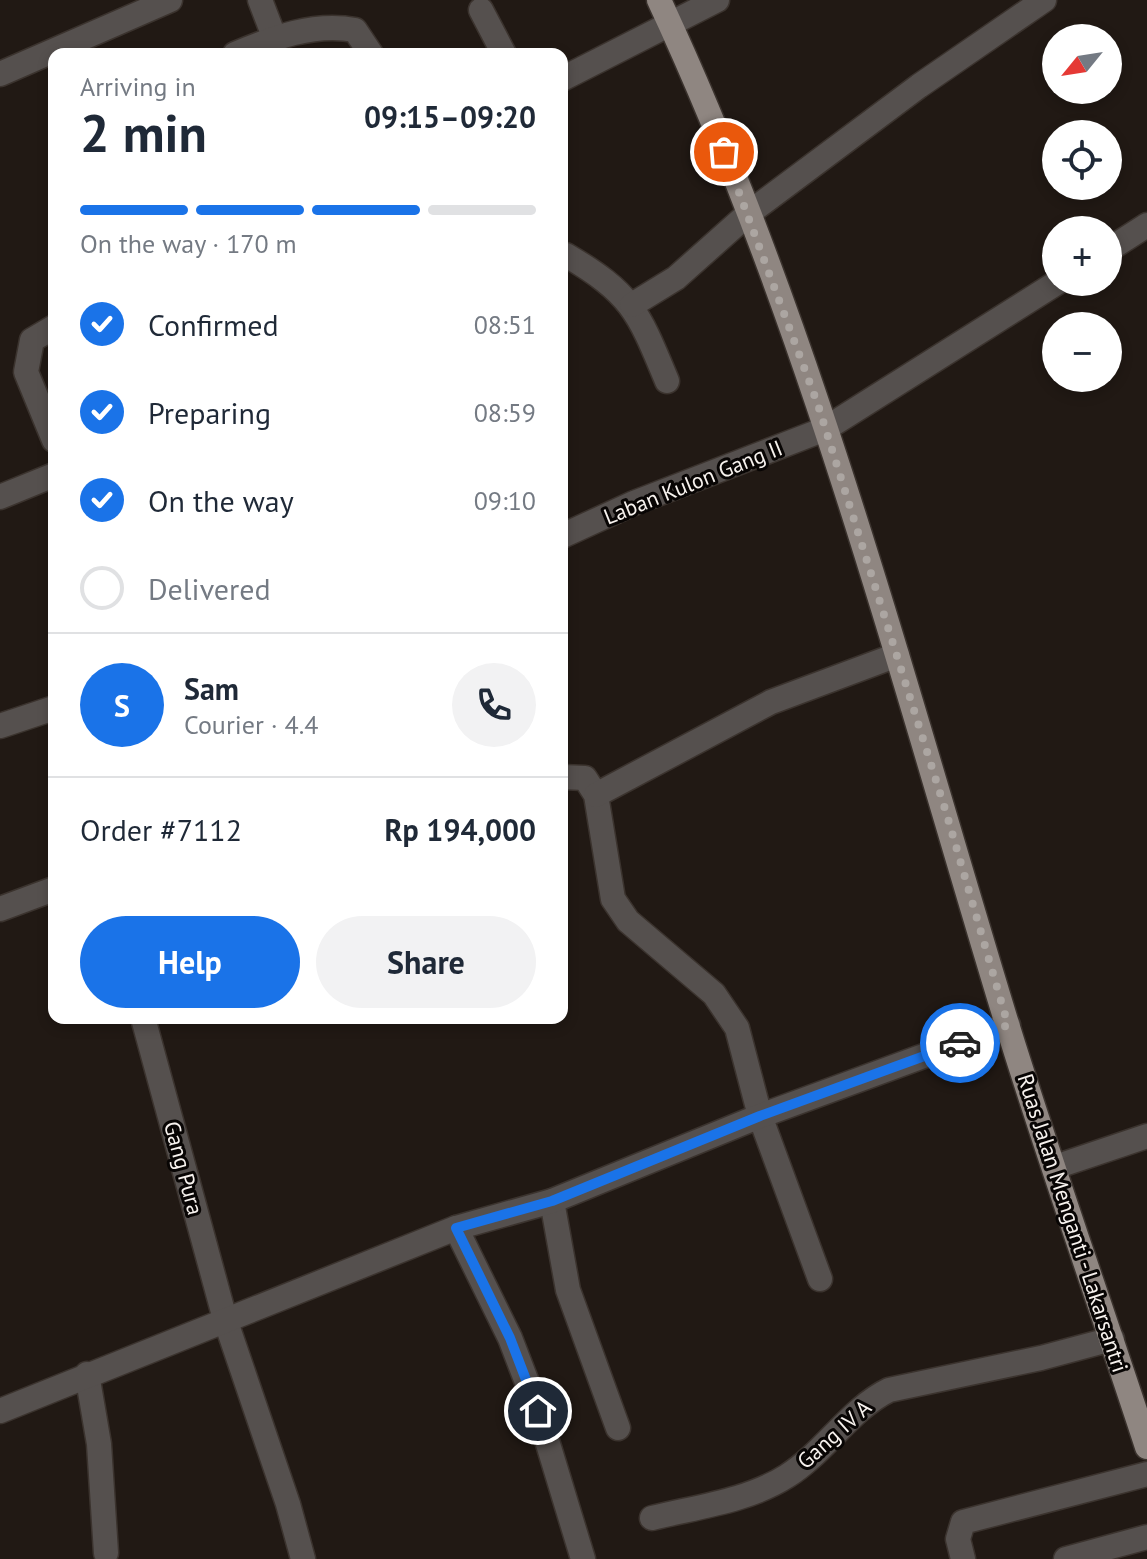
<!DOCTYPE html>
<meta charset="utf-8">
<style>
:root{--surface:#fff;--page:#f2f2f3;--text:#1f2937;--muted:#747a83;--line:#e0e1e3;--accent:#1a73e8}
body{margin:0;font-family:"PT Sans",sans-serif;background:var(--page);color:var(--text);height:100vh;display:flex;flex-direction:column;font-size:30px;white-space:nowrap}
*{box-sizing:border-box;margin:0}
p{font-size:26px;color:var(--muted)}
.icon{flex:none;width:44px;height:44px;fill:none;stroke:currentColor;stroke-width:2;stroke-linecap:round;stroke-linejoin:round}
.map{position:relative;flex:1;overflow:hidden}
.details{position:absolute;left:48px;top:48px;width:520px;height:976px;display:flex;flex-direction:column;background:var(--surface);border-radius:16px;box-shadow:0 4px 12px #0003}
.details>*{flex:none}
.needle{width:52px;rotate:240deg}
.tools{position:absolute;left:1042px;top:24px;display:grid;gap:16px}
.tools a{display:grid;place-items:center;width:80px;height:80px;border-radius:50%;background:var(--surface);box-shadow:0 4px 12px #0003;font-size:40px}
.pin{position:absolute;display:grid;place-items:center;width:68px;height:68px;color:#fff;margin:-34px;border:4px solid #fff;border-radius:50%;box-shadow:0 2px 8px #0007}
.courier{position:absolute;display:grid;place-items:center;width:80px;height:80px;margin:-40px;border:6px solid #1a73e8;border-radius:50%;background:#fff;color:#222;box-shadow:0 2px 10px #0007}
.head em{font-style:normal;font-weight:700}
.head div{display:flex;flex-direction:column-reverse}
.head{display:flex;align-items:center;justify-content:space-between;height:136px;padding:0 32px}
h1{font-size:52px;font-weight:700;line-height:60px}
.bar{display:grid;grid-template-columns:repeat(4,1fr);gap:12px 8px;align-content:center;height:96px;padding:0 32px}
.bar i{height:10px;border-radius:6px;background:var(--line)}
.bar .on{background:var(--accent)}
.bar p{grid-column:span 4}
.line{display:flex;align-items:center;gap:20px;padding:0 32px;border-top:2px solid var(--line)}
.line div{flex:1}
.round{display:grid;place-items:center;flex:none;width:84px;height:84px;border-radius:42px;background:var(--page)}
ol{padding:0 32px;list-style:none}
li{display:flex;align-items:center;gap:24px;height:88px}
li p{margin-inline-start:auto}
li .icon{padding:8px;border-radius:50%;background:var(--accent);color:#fff;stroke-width:4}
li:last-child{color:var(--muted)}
li i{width:44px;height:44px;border:4px solid var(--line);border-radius:50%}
.cta{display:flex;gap:16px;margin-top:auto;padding:16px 32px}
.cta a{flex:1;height:92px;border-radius:48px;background:var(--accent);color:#fff;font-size:32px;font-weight:700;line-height:92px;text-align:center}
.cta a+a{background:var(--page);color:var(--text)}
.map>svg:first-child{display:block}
</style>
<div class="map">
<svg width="1147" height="1559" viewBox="0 0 1147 1559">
<rect width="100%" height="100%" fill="#211914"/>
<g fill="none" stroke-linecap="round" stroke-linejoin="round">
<g stroke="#3b332e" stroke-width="27">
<g id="minor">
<polyline points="260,0 275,39"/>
<polyline points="481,10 504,54"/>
<path d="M235,54c38,-16 79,-32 120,-24l16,24"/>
<polyline points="0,74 170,0"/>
<polyline points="562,79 717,0"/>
<polyline points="1108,250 1147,225"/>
<path d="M566,255c66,39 72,56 101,126"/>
<polyline points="632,305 676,278 749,213 919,86 1044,0"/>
<polyline points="54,327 32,340 26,372 54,440"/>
<polyline points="0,497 54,475"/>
<polyline points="562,536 634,503 825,429 1058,282"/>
<polyline points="0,726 54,708"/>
<polyline points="562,777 585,778 596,795 613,899 628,921 714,994 737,1028 760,1116 820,1279"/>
<polyline points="596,795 771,702 897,655"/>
<polyline points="0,909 54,889"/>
<polyline points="143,1018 225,1319 288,1504 303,1559"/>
<polyline points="1055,1167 1147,1136"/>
<polyline points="552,1201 568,1290 618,1428"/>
<polyline points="456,1228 510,1338 538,1411 583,1559"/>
<polyline points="87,1374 99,1444 106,1553"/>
<polyline points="0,1411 456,1228 552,1201 760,1116 1008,1025"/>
<path d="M652,1518c44,-11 96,-17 135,-42 38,-24 63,-67 102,-86l152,-32 71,-19"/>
<polyline points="963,1559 958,1539 963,1522 1147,1474"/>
<polyline points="1066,1559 1147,1537"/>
</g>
</g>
<g stroke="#3b332e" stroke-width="27">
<path id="major" d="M659,0c153,328 243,680 348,1024 44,142 94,282 140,423"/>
</g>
<use href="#minor" stroke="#55504e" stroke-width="24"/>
<use href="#major" stroke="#8f8681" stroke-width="24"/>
</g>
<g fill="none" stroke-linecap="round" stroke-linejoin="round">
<polyline stroke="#aca6a2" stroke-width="8" stroke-dasharray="0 14.4" points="724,152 818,405 946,812 1008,1025 960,1043"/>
<polyline stroke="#1a73e8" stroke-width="10" points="538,1411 510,1338 456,1228 552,1201 760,1116 960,1043"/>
</g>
<g text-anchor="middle" stroke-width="6" stroke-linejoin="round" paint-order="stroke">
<g font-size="22" fill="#f7f2ee" stroke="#080504">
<text transform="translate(693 482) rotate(-22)" y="8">Laban Kulon Gang II</text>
<text transform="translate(184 1168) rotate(75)" y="8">Gang Pura</text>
<text transform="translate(1073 1223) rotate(72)" y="8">Ruas Jalan Menganti - Lakarsantri</text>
<text transform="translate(834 1434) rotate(-42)" y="8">Gang IV A</text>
</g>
</g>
</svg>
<div class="tools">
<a><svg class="needle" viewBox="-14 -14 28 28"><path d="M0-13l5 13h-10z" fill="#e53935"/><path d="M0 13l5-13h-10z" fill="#747a83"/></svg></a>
<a><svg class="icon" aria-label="locate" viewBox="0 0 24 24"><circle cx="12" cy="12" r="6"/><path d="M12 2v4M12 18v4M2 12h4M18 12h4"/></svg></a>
<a>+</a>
<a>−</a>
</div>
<div class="pin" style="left:724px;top:152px;background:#ea580c"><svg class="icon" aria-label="bag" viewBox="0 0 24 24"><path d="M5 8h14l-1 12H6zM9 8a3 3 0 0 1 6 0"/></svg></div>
<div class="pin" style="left:538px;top:1411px;background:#1f2937"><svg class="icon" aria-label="home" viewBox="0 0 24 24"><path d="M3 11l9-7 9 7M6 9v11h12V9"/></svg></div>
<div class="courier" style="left:960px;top:1043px"><svg class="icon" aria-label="car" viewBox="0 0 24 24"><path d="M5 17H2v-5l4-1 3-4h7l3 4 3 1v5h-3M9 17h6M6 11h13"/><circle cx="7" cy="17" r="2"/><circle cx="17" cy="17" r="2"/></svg></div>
<section class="details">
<div class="head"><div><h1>2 min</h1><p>Arriving in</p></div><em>09:15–09:20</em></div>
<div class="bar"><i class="on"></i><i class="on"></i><i class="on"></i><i></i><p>On the way · 170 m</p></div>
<ol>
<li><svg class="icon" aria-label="check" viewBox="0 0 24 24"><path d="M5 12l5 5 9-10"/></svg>Confirmed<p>08:51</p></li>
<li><svg class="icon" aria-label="check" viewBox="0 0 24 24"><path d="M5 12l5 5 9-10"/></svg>Preparing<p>08:59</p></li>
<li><svg class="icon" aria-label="check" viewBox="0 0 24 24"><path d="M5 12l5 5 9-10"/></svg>On the way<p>09:10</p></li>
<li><i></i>Delivered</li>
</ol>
<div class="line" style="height:144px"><b class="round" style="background:var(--accent);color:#fff">S</b><div><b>Sam</b><p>Courier · 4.4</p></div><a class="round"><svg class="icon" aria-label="phone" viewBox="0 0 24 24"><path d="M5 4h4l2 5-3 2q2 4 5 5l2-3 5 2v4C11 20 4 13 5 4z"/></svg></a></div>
<div class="line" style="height:104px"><div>Order #7112</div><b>Rp 194,000</b></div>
<div class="cta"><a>Help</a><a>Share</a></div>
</section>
</div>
